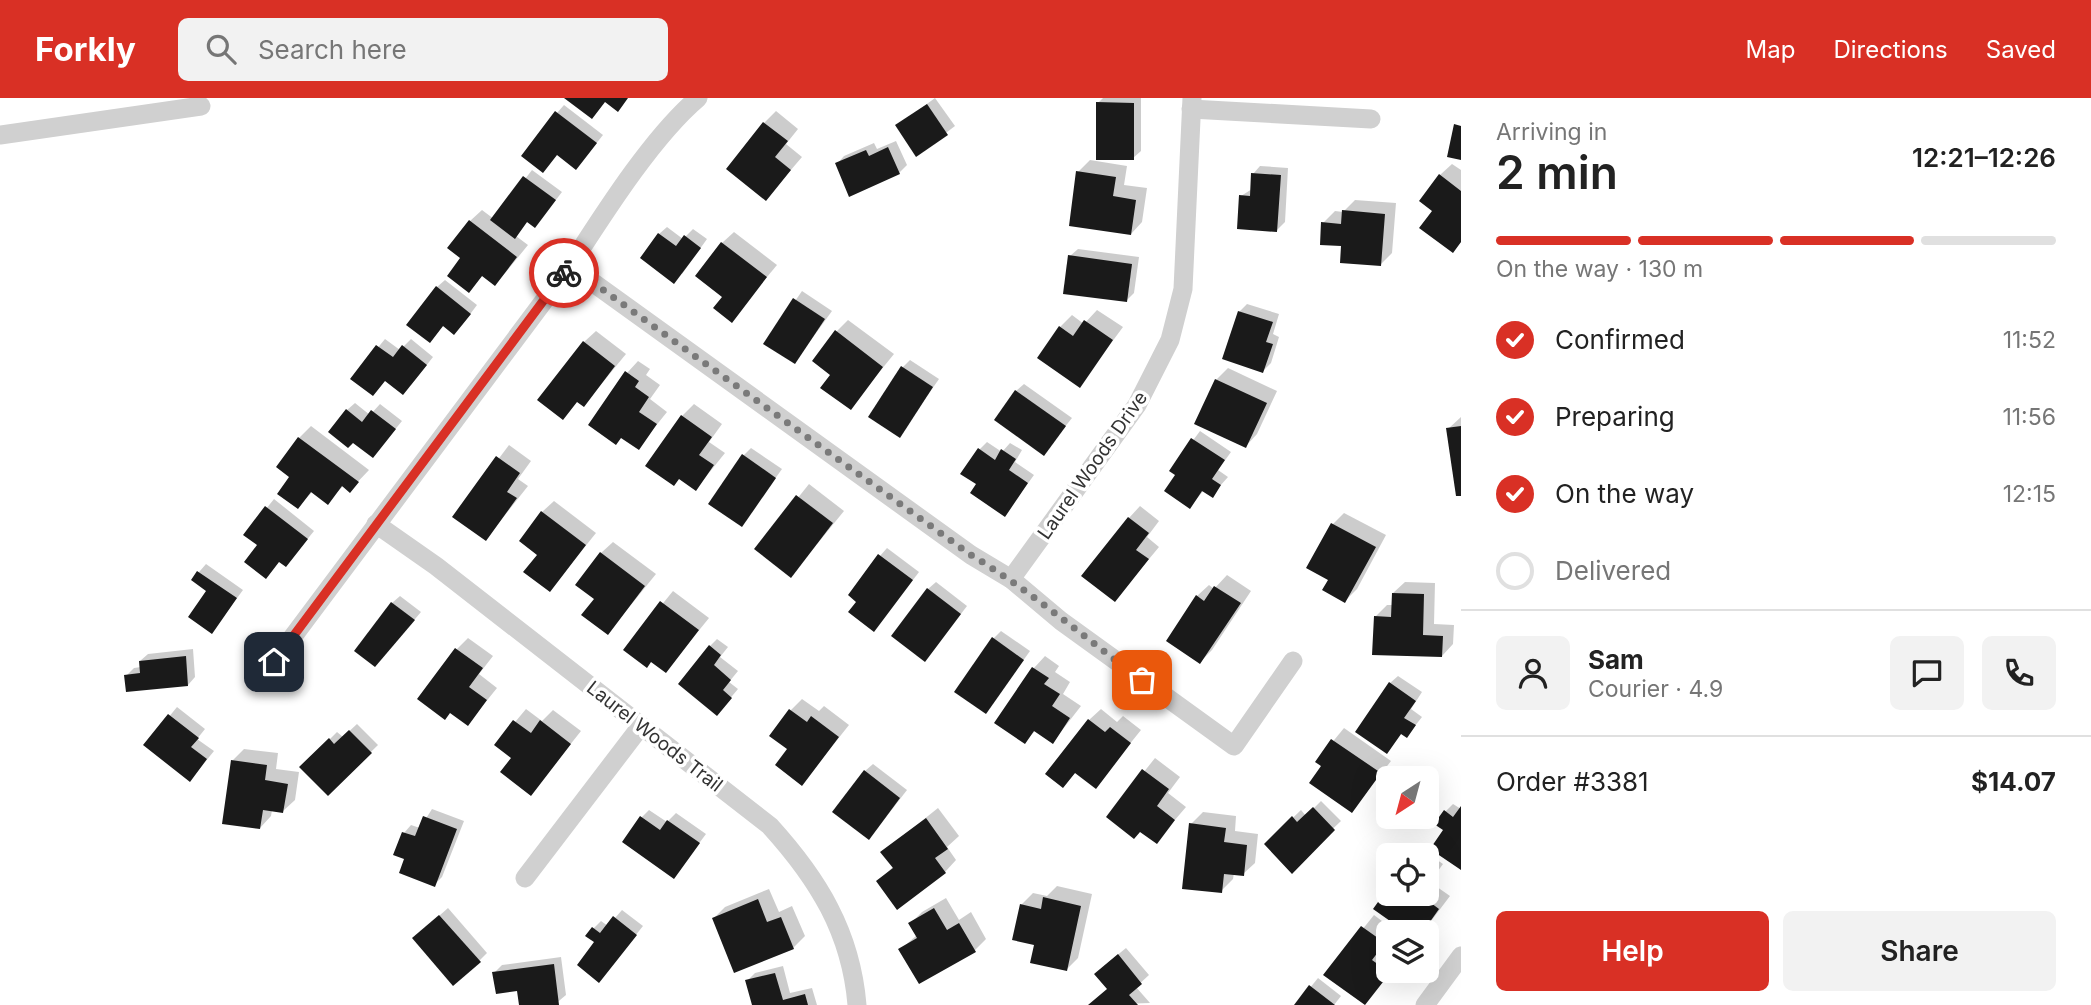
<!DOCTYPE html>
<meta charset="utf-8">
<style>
:root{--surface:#fff;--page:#f2f2f2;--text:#222;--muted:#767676;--line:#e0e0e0;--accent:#d93025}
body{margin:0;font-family:Inter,sans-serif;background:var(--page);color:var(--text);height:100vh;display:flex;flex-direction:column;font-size:26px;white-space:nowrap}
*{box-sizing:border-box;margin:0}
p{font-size:23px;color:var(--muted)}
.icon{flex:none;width:38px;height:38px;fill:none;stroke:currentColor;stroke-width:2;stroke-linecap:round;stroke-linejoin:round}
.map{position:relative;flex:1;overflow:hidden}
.side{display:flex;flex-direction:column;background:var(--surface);width:630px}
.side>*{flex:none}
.needle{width:46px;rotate:216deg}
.controls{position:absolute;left:1376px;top:668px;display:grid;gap:14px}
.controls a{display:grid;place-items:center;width:63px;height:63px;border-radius:10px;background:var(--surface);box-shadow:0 7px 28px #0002;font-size:35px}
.pin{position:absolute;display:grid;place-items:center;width:60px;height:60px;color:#fff;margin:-30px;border-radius:14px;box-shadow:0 4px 10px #0006}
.courier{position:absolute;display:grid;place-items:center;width:70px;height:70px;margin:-35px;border:5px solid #d93025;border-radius:50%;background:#fff;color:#222;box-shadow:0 2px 9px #0007}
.head em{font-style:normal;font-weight:600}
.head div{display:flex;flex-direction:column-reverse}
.head{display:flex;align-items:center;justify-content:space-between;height:119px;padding:0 35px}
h1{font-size:46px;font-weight:600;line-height:52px}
.bar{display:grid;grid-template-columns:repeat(4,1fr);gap:10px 7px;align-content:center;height:84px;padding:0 35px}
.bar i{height:9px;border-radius:5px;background:var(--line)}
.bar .selected{background:var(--accent)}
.bar p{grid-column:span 4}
.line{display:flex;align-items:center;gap:18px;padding:0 35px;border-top:2px solid var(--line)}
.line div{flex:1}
.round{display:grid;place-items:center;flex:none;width:74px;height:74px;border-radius:10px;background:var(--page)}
ol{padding:0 35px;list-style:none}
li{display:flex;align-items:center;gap:21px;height:77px}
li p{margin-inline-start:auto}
li .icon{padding:7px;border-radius:50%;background:var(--accent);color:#fff;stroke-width:4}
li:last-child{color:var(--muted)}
li i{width:38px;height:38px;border:4px solid var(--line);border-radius:50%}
.action{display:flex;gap:14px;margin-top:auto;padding:14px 35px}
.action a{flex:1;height:80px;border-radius:10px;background:var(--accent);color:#fff;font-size:28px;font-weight:600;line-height:80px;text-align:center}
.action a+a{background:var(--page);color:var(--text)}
header{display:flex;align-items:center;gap:42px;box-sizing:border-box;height:98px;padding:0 35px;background:var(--accent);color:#fff}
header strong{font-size:33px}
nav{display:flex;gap:38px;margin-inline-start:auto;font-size:24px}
.search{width:490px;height:63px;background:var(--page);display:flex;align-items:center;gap:18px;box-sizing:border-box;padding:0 24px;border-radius:10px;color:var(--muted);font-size:26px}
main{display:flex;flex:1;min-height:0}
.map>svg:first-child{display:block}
</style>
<header>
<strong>Forkly</strong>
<div class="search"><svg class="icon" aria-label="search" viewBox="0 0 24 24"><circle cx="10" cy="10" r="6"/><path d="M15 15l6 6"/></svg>Search here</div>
<nav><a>Map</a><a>Directions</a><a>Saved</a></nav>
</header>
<main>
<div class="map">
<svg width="1461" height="907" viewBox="0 0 1461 907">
<rect width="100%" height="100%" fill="#fff"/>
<g fill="#0003">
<polygon points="935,0 955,28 917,57 897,28"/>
<polygon points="1103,0 1141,0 1141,53 1133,60 1098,5"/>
<polygon points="564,7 603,37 583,62 557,15"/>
<polygon points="776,13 798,31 786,46 802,59 766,101 764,25"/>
<polygon points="896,43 907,67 899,75 837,66 844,58 874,45 877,51"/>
<polygon points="1090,62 1127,68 1124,87 1147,90 1142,124 1131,136 1078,74"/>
<polygon points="1452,66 1461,72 1461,144 1453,153 1434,112 1440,77"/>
<polygon points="1260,68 1288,70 1285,124 1277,132 1241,98 1252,91 1253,76"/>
<polygon points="532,72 562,94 542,120 528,123 516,138 528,147 506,174 495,186 483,177 469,193 463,160 470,123 482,112 494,121"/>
<polygon points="1355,102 1396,105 1392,155 1380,167 1343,147 1323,125 1335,113 1343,114"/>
<polygon points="667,129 683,141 693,131 707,141 682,176 659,136"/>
<polygon points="734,134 777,167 731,222 725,199 722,145"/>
<polygon points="1078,151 1139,159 1134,195 1126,203 1070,158"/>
<polygon points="445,182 477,207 462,227 444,227 430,243 437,189"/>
<polygon points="802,193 832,213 795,264 766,245"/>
<polygon points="1247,206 1279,216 1273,236 1279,239 1271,265 1263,273 1224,260 1240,213"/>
<polygon points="1097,212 1123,229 1080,287 1060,229 1072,217 1084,226"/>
<polygon points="848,222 894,256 850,310 832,277 837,233"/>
<polygon points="596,233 626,256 584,307 584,244"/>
<polygon points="385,241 400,252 411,241 433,259 411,287 386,281 353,280"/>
<polygon points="910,262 939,281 899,338 903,269"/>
<polygon points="638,263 650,271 646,277 660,287 650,301 667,314 638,350 622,338 627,275"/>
<polygon points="1228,270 1277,293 1257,336 1246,348 1216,282"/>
<polygon points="1024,286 1072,320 1044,355 1016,293"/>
<polygon points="355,305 370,317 380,306 402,323 380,350 347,312"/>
<polygon points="694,306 722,326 709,344 725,355 696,391 682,318"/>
<polygon points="1461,319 1461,396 1448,331"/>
<polygon points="311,328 369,372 350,392 344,387 328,404 313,393 298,409 292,379 299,340"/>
<polygon points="1200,333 1231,354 1218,372 1228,379 1212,397 1204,392 1190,409 1178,376 1171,372"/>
<polygon points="987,344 1002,354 1010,345 1022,352 1015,364 1034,377 1005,417 978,386 979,352"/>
<polygon points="509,347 531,363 518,381 528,388 486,441 455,419"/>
<polygon points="751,350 782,371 742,427 743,358"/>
<polygon points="809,386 844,413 791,478 757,451"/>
<polygon points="274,401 314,433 293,459 280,462 266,479 259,447 246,436"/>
<polygon points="554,403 596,435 550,492 542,414"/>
<polygon points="1140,408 1159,423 1147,439 1159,449 1115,502 1129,420"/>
<polygon points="1344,415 1386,437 1357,491 1345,503 1330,481 1333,426"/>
<polygon points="613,444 656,476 608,535 596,501 601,455"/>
<polygon points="887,450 919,474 881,524 859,503 880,458"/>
<polygon points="206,466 243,492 212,534 209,492 193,481"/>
<polygon points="1227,477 1251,493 1212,552 1200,564 1197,498 1209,487 1214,491"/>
<polygon points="936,484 967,508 932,554 928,491"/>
<polygon points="1405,484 1435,485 1434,526 1454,527 1453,546 1442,558 1375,519 1387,507 1393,507 1393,495"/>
<polygon points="673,493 709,520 666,573 652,562 625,552"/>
<polygon points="400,498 421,514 383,559 392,505"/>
<polygon points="1001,533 1030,553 986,614 993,541"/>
<polygon points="468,540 493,558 479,576 497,590 468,626 457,551"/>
<polygon points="717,541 728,549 720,559 738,573 729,584 738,591 717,616 710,548"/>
<polygon points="193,551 195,579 188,587 126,578 134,570 141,569 140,563 148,556"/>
<polygon points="1045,558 1059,568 1055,574 1070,584 1063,596 1081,608 1053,644 1036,632 1024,644 997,625 1034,570"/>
<polygon points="1398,578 1422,594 1411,611 1422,619 1407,638 1402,635 1387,654 1390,585"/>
<polygon points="802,601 819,613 824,608 849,627 802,686 789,651 791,612"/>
<polygon points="177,609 205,631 197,641 214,653 197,674 146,647"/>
<polygon points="526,611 542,623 553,612 581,633 531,696 514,660 496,647"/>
<polygon points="1101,611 1117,624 1123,618 1141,632 1096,688 1076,674 1063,688 1089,622"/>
<polygon points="357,626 378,647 328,696 302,669 337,634 343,639"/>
<polygon points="1344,630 1391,663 1352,713 1317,663"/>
<polygon points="244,651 278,655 276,671 299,674 295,702 283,713 272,712 271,718 260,730 233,662"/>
<polygon points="1155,660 1180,679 1168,695 1186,709 1156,744 1141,732 1108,719"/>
<polygon points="873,666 907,692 876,732 865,673"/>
<polygon points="1321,703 1341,723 1320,743 1266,746 1301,712 1306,718"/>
<polygon points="1453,706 1461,711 1461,770 1446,732 1445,714"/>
<polygon points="938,710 959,738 947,749 956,762 945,774 878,783 893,769 883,754"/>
<polygon points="432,711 464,723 442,779 434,787 407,760 404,735 411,727 420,730"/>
<polygon points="649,712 667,724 676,715 706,736 674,779 641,720"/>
<polygon points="1203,714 1236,718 1235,733 1258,736 1255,765 1243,776 1234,775 1233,781 1221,793 1191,726"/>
<polygon points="1421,751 1443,766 1430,784 1450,798 1422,835 1388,796 1426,796 1426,758 1414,758"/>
<polygon points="1057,788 1092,796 1078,860 1066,872 1036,846 1021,807 1033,795 1047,798"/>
<polygon points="769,791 779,814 792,808 805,838 793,850 714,820 725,809"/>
<polygon points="946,800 959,822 971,814 986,841 975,852 901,851 917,837 911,825 922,814"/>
<polygon points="448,810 487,855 479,863 422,833"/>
<polygon points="622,812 643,828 599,883 593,831 601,823 608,828"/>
<polygon points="1374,817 1395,833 1388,835 1388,843 1383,849 1388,853 1388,873 1392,873 1364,906 1326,877"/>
<polygon points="1126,850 1149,877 1136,889 1150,905 1091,907 1109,891 1104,868"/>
<polygon points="561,859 566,897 554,907 521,907 519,891 494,875 502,867"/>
<polygon points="783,868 790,895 812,890 817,907 753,907 747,883 755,875"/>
<polygon points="1318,880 1341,898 1334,907 1296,907"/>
</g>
<g fill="#1a1a1a">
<polygon points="564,0 628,0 618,14 605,4 592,21"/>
<polygon points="1096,4 1134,5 1134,62 1096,62"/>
<polygon points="927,6 948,37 916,59 895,27"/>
<polygon points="555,13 597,45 576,72 557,57 543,75 521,58"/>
<polygon points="763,24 788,43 775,59 791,72 766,103 726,71"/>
<polygon points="1454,26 1461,28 1461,62 1447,59"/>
<polygon points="888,49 900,76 849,99 835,65 866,52 869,58"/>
<polygon points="1076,73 1116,79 1113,98 1136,102 1131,137 1069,128"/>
<polygon points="1251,75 1281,77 1277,134 1237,131 1239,97 1250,98"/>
<polygon points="1439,76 1461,93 1461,144 1453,155 1419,130 1432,113 1419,103"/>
<polygon points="523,78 556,102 535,130 527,124 515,141 490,122"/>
<polygon points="1342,112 1385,116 1381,168 1340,165 1341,148 1320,147 1321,124 1341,126"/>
<polygon points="469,122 517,159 495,188 482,178 469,195 447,178 460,160 447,150"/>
<polygon points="658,135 676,148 684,137 701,150 674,186 640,160"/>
<polygon points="721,144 767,179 732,225 713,210 722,199 695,178"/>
<polygon points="1068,157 1132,166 1127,204 1063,196"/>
<polygon points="436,188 471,216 454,237 443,228 430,245 406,227"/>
<polygon points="793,200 825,221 795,266 763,246"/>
<polygon points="1238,213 1273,224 1266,244 1273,246 1263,275 1222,261"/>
<polygon points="1084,222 1113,242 1080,290 1037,260 1059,228 1073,238"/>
<polygon points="835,232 883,269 851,312 820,290 830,277 812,263"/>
<polygon points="583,243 615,268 584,309 577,304 563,322 537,302"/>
<polygon points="376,247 393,259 402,247 427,267 403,297 385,283 373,298 350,281"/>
<polygon points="901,268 933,289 900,340 868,319"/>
<polygon points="625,273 639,283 635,289 649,299 639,314 657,326 639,352 621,340 616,347 588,327"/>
<polygon points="1215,281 1267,305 1246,350 1194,326"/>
<polygon points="1015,292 1066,328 1044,358 994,322"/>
<polygon points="346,311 362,324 371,312 396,331 373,360 353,345 348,350 328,334"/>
<polygon points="681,317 712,339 699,357 714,367 696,393 679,381 674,388 645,368"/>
<polygon points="1461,328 1461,398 1456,398 1446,330"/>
<polygon points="298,339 359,384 350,395 342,388 328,407 311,394 298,411 277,396 289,379 276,369"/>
<polygon points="1191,340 1225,362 1212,381 1221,387 1213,400 1202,393 1190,411 1164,393 1175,377 1169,373"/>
<polygon points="978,350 995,362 1001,351 1016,361 1009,372 1028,385 1005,419 970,395 976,386 960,376"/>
<polygon points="742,356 776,380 742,429 708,406"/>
<polygon points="496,358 520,375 507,394 517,400 486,443 452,419"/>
<polygon points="796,397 833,425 791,480 754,451"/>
<polygon points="265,408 308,441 286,469 279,464 266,481 244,464 257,447 243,437"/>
<polygon points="541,413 586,447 550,494 523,474 537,457 519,443"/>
<polygon points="1128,419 1149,435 1136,452 1149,461 1115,504 1081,478"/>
<polygon points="1331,425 1376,449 1345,505 1322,492 1328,482 1306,470"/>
<polygon points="600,454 645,488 608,537 581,517 594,501 575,487"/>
<polygon points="878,456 913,482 874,534 848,514 856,504 848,497"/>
<polygon points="197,473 237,500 212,536 188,519 206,493 191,482"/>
<polygon points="1214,488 1241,505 1200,566 1166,543 1196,497 1204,503"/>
<polygon points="927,490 961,516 925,564 891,538"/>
<polygon points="1392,495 1424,496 1423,537 1443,538 1442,559 1372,557 1374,518 1391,519"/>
<polygon points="660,503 699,532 666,575 651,564 647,570 623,552"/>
<polygon points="391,504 415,522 375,569 354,553"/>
<polygon points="992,539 1024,562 986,616 954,594"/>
<polygon points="709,547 721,557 714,567 731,582 723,592 732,600 717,618 678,586"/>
<polygon points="455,550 483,570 469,589 487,602 468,628 450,615 445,622 417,601"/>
<polygon points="186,558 188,588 126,594 124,577 140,575 139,563"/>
<polygon points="1032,569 1049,580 1044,586 1060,596 1052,608 1070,620 1053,646 1034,633 1025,646 994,625"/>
<polygon points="1389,584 1416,603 1404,620 1416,627 1407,640 1401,636 1387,656 1355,634"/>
<polygon points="789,611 807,624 811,618 839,639 802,688 775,667 787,651 769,638"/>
<polygon points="168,616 199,640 191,649 207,661 190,684 143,647"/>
<polygon points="1088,621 1105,634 1110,629 1131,645 1096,691 1075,675 1063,690 1045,676"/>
<polygon points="513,622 531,635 540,622 571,646 531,698 500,674 511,660 494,647"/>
<polygon points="349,632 372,655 328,698 299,669 329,640 334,646"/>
<polygon points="1331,641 1381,675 1352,715 1309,685 1321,668 1315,664"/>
<polygon points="231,662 267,667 265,682 288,686 283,715 263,712 260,731 222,726"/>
<polygon points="1142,671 1169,691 1157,708 1175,722 1157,746 1140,734 1134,741 1106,719"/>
<polygon points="864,672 900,700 869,742 832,714"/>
<polygon points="1461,708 1461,772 1430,751 1443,732 1434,726 1444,712 1453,719"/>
<polygon points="1313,709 1335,732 1292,776 1264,746 1292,718 1297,724"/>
<polygon points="423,718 457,731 435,789 399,775 404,761 393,757 402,734 415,738"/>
<polygon points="640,718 660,732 667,722 700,745 674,781 622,744"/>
<polygon points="926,720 948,751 935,760 946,775 897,812 876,783 893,770 880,754"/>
<polygon points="1189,725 1226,730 1224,744 1247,747 1244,778 1224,776 1222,795 1182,791"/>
<polygon points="1388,790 1388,796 1419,796 1439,811 1422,835 1407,835 1373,811"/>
<polygon points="1043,799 1081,808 1067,873 1030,865 1034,847 1012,842 1020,806 1041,811"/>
<polygon points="758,801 767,824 781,819 794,851 734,875 712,820"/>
<polygon points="934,810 947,832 959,825 976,854 919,886 898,851 917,840 908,825"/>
<polygon points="439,817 481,864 453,888 412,840"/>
<polygon points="613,818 637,837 599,885 577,867 594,844 585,838 592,829 600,835"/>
<polygon points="1361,828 1385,845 1372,862 1390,875 1365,907 1323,877"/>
<polygon points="1118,856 1142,886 1129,897 1138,907 1088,907 1107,891 1094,876"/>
<polygon points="554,866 559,907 519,907 517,893 496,896 492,874"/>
<polygon points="775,875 783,902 805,896 808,907 752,907 745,882"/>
<polygon points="1309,887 1335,907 1294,907"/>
</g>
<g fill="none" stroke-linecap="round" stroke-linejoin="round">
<g stroke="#d0d0d0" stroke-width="19">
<polyline points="1191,11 1371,21"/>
<polyline points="0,37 201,8"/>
<polyline points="570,168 971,457 1011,481 1061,523 1234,648 1293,563"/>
<path d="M376,426l60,42 334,260c48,53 81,106 87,179"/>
<polyline points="1011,481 1137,307 1170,242 1183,191 1192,0"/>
<path d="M259,584l311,-416c33,-51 82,-129 128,-168"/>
<polyline points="525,780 641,628"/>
<polyline points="1425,907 1461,858"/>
</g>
</g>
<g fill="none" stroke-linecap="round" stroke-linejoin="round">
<path stroke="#7a7a7a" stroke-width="7" stroke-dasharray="0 12.6" d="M564,175l6,-7 401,289c60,36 114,83 171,125"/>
<polyline stroke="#d93025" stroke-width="9" points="274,564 564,175"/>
</g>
<g text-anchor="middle" stroke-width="7" stroke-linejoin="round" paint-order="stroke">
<g font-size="19" fill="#333" stroke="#fff">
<text transform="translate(1092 367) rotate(-55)" y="7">Laurel Woods Drive</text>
<text transform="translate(655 638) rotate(38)" y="7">Laurel Woods Trail</text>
</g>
</g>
</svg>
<div class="controls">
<a><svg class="needle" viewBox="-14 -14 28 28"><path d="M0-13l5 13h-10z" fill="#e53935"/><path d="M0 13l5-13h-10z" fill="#767676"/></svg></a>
<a><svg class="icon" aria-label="locate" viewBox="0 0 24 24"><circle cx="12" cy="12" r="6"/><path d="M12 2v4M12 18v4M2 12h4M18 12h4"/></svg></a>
<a><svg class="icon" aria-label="layers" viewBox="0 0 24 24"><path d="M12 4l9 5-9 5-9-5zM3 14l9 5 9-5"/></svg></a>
</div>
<div class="pin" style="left:1142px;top:582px;background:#ea580c"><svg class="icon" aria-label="bag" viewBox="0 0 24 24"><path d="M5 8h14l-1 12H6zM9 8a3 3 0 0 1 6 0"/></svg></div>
<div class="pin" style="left:274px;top:564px;background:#1f2937"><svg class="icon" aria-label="home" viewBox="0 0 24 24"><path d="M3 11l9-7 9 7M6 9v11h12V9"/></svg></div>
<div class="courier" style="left:564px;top:175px"><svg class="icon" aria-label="bike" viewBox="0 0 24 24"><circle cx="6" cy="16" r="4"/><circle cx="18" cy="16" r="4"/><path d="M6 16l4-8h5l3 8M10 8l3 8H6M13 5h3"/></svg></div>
</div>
<section class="side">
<div class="head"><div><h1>2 min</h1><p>Arriving in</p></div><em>12:21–12:26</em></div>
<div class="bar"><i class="selected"></i><i class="selected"></i><i class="selected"></i><i></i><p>On the way · 130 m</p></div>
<ol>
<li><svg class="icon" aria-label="check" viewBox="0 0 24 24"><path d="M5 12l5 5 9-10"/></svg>Confirmed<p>11:52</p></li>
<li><svg class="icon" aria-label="check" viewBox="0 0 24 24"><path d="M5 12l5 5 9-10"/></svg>Preparing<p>11:56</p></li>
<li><svg class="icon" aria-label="check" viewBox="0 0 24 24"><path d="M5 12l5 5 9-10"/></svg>On the way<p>12:15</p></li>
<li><i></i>Delivered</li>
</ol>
<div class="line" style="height:126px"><a class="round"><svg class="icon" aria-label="person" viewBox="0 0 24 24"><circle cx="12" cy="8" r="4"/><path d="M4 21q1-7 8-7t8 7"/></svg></a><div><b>Sam</b><p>Courier · 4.9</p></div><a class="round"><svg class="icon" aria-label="chat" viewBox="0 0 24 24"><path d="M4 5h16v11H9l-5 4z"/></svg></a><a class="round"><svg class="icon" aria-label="phone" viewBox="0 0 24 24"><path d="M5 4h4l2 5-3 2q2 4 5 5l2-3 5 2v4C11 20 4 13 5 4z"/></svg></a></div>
<div class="line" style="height:91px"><div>Order #3381</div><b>$14.07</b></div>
<div class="action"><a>Help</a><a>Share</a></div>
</section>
</main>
